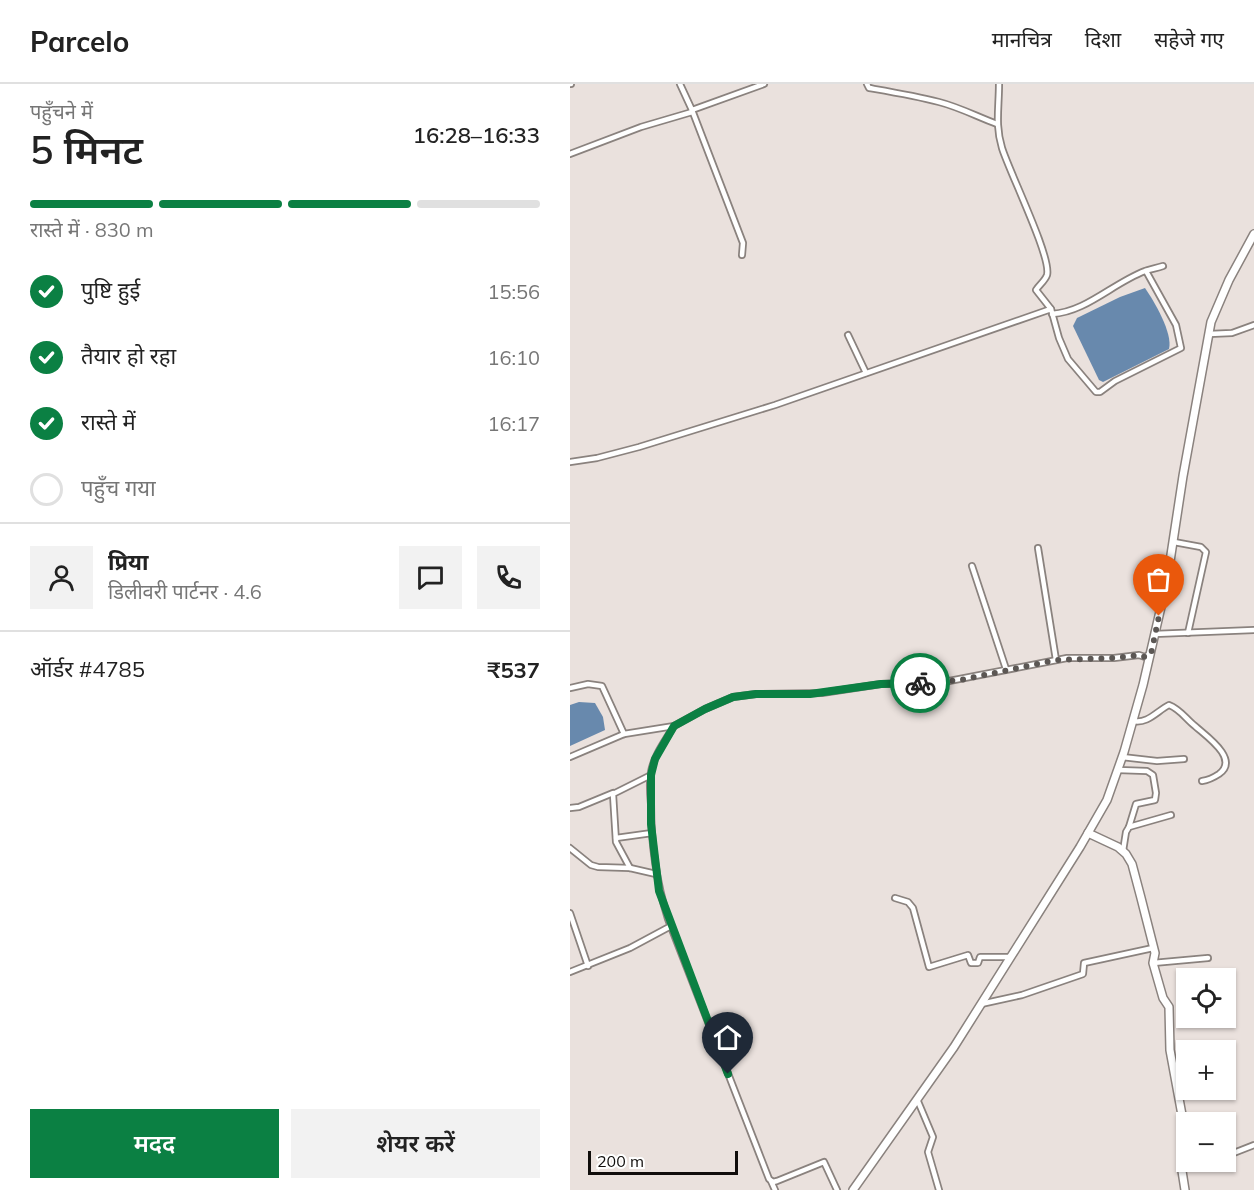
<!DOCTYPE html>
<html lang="hi">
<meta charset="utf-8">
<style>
:root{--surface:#fff;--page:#f2f2f2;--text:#222;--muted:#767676;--line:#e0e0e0;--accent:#0b8043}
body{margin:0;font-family:Mulish,"Noto Sans Devanagari",sans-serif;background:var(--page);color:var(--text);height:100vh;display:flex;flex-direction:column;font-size:22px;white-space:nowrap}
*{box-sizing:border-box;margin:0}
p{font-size:20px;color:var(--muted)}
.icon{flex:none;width:33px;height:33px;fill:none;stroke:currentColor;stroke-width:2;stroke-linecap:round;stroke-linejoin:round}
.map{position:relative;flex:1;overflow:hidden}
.sheet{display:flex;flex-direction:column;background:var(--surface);width:570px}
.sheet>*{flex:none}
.tools{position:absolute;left:606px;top:884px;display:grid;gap:12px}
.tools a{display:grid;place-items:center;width:60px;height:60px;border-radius:0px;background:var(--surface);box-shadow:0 2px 4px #0004;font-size:30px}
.scale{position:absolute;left:18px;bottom:15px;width:150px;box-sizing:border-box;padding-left:6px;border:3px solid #100d0b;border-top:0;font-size:16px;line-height:21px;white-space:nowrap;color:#100d0b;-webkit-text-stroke:4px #fff;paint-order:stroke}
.pin{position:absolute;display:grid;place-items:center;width:51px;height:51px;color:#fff;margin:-62px -26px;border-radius:50% 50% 50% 0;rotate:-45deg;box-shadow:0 0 6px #0007}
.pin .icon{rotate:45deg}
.courier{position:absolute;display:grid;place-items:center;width:60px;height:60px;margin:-30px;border:4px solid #0b8043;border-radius:50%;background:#fff;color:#222;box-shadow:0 2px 8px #0007}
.overview em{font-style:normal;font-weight:600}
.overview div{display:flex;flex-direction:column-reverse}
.overview{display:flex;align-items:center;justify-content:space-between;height:102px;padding:0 30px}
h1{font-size:39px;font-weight:600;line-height:45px}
.bar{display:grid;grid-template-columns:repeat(4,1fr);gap:9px 6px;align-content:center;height:72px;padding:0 30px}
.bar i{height:8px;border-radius:4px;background:var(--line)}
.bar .active{background:var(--accent)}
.bar p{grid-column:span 4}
.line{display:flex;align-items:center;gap:15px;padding:0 30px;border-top:2px solid var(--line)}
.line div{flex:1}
.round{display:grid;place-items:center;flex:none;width:63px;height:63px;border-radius:0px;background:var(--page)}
ol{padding:0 30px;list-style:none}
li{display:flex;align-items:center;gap:18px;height:66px}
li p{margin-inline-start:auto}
li .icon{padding:6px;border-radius:50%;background:var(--accent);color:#fff;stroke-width:4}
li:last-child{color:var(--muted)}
li i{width:33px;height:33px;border:3px solid var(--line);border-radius:50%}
.cta{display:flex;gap:12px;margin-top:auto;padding:12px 30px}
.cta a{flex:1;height:69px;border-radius:0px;background:var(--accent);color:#fff;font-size:24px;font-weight:600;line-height:69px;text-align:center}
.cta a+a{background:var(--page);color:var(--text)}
header{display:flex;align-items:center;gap:36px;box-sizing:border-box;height:84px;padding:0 30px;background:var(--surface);border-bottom:2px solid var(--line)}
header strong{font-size:28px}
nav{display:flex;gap:33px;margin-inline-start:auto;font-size:21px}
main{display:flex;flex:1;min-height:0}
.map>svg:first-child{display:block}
</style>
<header>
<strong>Parcelo</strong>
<nav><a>मानचित्र</a><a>दिशा</a><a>सहेजे गए</a></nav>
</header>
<main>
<section class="sheet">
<div class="overview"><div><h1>5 मिनट</h1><p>पहुँचने में</p></div><em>16:28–16:33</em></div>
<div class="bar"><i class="active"></i><i class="active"></i><i class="active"></i><i></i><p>रास्ते में · 830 m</p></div>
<ol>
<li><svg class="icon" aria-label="check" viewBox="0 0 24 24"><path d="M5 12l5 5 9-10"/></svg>पुष्टि हुई<p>15:56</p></li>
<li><svg class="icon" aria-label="check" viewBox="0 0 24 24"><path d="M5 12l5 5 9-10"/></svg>तैयार हो रहा<p>16:10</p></li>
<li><svg class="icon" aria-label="check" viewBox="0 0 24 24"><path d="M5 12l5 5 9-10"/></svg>रास्ते में<p>16:17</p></li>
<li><i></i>पहुँच गया</li>
</ol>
<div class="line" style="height:108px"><a class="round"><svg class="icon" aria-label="person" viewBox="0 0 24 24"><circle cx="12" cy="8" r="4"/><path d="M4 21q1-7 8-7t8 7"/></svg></a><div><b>प्रिया</b><p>डिलीवरी पार्टनर · 4.6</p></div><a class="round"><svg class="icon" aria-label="chat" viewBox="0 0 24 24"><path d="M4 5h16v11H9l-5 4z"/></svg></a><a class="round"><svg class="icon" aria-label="phone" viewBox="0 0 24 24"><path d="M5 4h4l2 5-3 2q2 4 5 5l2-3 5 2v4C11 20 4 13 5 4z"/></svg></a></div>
<div class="line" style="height:78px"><div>ऑर्डर #4785</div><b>₹537</b></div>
<div class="cta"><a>मदद</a><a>शेयर करें</a></div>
</section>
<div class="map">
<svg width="684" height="1106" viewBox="0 0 684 1106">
<rect width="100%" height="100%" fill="#eae1dd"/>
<g fill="#6889ad">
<path d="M575,204c9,13 28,45 24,61l-66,33 -4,-2 -26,-54 4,-8 43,-21z"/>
<polygon points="9,618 25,619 33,633 35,646 0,662 0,621"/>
</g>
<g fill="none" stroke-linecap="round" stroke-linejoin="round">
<g stroke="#8a827e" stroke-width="8">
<g id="street">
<polyline points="0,0 1,0"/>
<polyline points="110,0 122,26 194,0"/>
<path d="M297,0l2,4c23,4 47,8 70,14 20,5 39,15 58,22"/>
<path d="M429,0c0,24 -4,41 3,64 7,23 50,110 45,127 -2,6 -8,10 -11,15l15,19 8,29 9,21 28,33h4l15,-11 66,-33 -5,-23 -30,-54"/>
<polyline points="122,26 173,159 172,171"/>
<polyline points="0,70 71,43 122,28"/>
<path d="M482,230c34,-2 61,-31 93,-43 6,-2 12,-3 18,-5"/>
<polyline points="639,250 662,249 684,241"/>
<polyline points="278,251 296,289"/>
<polyline points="0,378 27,374 69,363 205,321 481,225"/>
<polyline points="604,458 631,463 636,468 618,549"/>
<polyline points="468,464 486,576"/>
<polyline points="402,482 436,585"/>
<polyline points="584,550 684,546"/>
<polyline points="0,604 18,600 32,602 54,650"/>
<path d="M563,637c15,3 24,-10 36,-16 11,4 17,14 26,21 11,10 45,33 24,48 -6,4 -10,6 -17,7"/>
<path d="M104,642c-9,15 -20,29 -23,46 -2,10 -1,22 0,32 0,40 5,77 17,115l101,260 4,3 4,-1 47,-19 13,28"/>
<polyline points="0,673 54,650 104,642 135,625 163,613 186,610 252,609 311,600 374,598 497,574 544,574 569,571 575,573 580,570"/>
<polyline points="552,673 587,677 614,675"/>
<polyline points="548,686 577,687 583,691 586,709 585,716 566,720 559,743"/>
<polyline points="0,724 9,723 43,709"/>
<polyline points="46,754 82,749"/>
<polyline points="0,764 21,781 28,783 60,784 86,790"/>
<polyline points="553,767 556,748 559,743 601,731"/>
<polyline points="60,784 46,758 43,710 81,691"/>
<polyline points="325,814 338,818 343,824 359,883 398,871 401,879 408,879 410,873 440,873"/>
<polyline points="0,829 18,882"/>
<polyline points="583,879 638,874"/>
<polyline points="0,888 60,864 101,842"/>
<polyline points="411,920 452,911 513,890 514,879 583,864"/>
<polyline points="347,1015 363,1053 358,1068 369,1106"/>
<polyline points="656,1072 684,1061"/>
<polyline points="612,1082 633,1077"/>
<polyline points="201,1097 205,1106"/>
</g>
</g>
<g stroke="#8a827e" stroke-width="10">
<g id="secondary">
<polyline points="518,749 548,763 556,770 562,780 571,814 585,869 583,879 593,914 599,923 600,966 612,1031 614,1062 612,1087 615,1106"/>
<polyline points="283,1106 384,963 510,763 537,716 554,668 573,601 597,497 613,392 641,238 659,196 684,150"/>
</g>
</g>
<use href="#street" stroke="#fff" stroke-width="4.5"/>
<use href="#secondary" stroke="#fff" stroke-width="7"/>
</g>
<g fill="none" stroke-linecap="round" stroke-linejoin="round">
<polyline stroke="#5c5754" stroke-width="6" stroke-dasharray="0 10.8" points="350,599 391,596 486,576 544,574 569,571 575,573 581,570 589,532"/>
<polyline stroke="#0b8043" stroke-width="8" points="158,990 89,807 81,740 81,691 85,675 104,642 135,625 163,613 186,610 240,610 311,600 350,599"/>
</g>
</svg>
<div class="tools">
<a><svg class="icon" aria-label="locate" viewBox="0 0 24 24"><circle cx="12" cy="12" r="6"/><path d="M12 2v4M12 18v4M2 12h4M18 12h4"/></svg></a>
<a>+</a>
<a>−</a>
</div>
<div class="scale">200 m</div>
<div class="pin" style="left:589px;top:532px;background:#ea580c"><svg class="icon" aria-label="bag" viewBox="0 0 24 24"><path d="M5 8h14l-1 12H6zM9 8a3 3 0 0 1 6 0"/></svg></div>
<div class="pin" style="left:158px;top:990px;background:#1f2937"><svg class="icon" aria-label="home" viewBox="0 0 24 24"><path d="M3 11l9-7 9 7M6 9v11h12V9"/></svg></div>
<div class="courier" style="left:350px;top:599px"><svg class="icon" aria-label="bike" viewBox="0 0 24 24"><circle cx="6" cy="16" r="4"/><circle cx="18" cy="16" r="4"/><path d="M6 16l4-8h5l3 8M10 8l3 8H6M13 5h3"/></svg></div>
</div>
</main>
